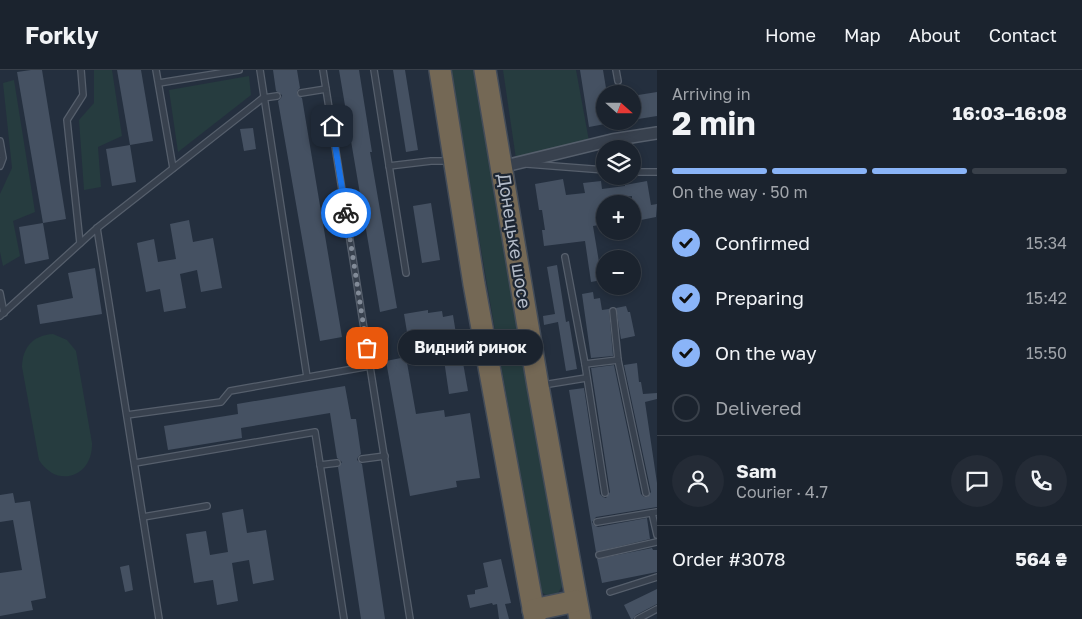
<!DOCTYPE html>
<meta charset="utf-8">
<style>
:root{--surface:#1b232e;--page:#242b36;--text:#f1f3f6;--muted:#a0a4aa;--line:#39404a;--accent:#8ab4f8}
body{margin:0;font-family:"Golos Text",sans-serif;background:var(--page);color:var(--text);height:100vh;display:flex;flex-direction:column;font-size:19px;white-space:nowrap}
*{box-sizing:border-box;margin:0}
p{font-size:16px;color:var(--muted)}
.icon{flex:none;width:28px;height:28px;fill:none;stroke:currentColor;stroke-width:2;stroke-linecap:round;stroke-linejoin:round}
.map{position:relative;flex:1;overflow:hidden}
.details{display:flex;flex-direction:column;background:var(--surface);width:425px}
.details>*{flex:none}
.needle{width:32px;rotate:111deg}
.tools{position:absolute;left:596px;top:15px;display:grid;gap:10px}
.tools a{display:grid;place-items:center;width:45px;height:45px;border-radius:50%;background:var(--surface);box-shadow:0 2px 8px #0003,0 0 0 1px var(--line);font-size:25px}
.pin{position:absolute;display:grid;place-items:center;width:42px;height:42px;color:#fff;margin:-21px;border-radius:10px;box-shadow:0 2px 8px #0006}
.courier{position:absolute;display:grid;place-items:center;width:50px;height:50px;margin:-25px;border:4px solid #1a73e8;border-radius:50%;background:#fff;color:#222;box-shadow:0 1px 6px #0007}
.bubble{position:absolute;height:35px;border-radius:18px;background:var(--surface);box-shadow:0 2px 8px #0003,0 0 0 1px var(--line);font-size:16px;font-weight:700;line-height:35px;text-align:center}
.head em{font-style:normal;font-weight:700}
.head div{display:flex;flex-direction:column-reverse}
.head{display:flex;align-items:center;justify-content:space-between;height:85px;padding:0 15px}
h1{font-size:32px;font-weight:700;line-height:38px}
.bar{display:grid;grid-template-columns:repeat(4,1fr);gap:8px 5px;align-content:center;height:60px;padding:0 15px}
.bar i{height:6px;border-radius:4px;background:var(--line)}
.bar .on{background:var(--accent)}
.bar p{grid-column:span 4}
.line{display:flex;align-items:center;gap:12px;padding:0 15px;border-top:1px solid var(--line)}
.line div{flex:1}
.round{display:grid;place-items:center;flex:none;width:52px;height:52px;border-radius:26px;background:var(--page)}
ol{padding:0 15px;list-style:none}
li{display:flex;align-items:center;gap:15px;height:55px}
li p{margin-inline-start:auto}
li .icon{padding:5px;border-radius:50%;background:var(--accent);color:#111;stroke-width:4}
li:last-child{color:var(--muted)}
li i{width:28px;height:28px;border:2px solid var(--line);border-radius:50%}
header{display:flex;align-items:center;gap:30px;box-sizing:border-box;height:70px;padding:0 25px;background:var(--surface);border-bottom:1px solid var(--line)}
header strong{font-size:24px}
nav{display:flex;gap:28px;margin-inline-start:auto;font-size:18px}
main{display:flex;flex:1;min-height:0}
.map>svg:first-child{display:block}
</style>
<header>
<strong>Forkly</strong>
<nav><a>Home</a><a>Map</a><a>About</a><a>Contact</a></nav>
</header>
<main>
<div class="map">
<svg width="657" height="549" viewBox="0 0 657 549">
<rect width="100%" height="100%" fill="#242f3e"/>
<g fill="#263c3f">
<polygon points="94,0 112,0 122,66 98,77 101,117 84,120 79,50 94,33"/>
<polygon points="450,0 474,0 563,515 558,523 546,525 540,521"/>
<polygon points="503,0 576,0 589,71 516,89"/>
<polygon points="249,6 251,25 178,82 169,20"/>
<polygon points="14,10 35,142 13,151 20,186 3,196 0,182 0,124 12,98 3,13"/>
<path d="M53,264l14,6 9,11 16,92c1,34 -35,46 -53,17l-17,-93c0,-19 11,-32 31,-33z"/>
</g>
<g fill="#455162">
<polygon points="31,0 42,0 66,149 43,153 17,2"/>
<polygon points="117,0 141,0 153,71 130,75"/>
<polygon points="273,0 297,0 300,18 297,21 297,24 302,28 342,267 320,271 278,31 281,28 282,25 276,21"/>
<polygon points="339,0 359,0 372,82 370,82 397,238 380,242"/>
<polygon points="393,0 405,0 418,80 406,82"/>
<polygon points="580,0 603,0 607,24 605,24 605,54 589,57"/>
<polygon points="657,22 657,46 632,50 632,26"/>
<polygon points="253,58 256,79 244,81 240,59"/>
<polygon points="130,75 136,112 112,116 106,79"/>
<polygon points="563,109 566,125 585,123 583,113 601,111 602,119 625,116 625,115 647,111 651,135 657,134 656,147 636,151 635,149 632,150 632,126 605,129 605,154 593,156 602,210 591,212 585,171 544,176 542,160 545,160 542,140 539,140 535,114"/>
<polygon points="431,133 440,190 422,193 413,136"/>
<polygon points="189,150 193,172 213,168 222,218 201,222 197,200 180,204 186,238 164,242 160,219 146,222 137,173 154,169 158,192 176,189 170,154"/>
<polygon points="43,153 49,189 25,194 19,157"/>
<polygon points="557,195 566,252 569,251 577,299 566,301 558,252 544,255 543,246 555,244 547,197"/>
<polygon points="95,198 102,244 40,254 37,235 73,228 68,203"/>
<polygon points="593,222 594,229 600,228 602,240 609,239 613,286 591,288 582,224"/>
<polygon points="626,236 628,242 630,242 635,266 621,269 616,238"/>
<polygon points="428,240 428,243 442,241 443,247 453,245 457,270 433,274 434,282 411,286 404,244"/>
<polygon points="406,287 416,344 444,340 445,347 470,343 480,408 456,411 457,417 410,426 386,291"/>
<polygon points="462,287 468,321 449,324 444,290"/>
<polygon points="637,293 639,312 641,312 643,324 657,323 657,329 645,332 657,413 657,437 596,447 592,452 594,455 598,457 647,448 650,469 596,482 569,320 584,318 600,424 603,427 606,428 610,422 591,298 614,295 641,424 644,427 647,427 651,422 624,295"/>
<polygon points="345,316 351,349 356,349 361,384 358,387 357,390 362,394 385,549 361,549 338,397 342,392 337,388 330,343 241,358 242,368 168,380 164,356 238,344 237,334"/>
<polygon points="13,423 15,433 30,431 46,528 31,531 33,540 0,546 0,503 22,500 13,450 0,452 0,425"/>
<polygon points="243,439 247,463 266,460 274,510 253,514 249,490 232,493 238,531 217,535 213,510 194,513 186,464 206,461 210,485 228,482 222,443"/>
<polygon points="652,478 653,480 657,480 657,502 602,513 597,489"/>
<polygon points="501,489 511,533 505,534 509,549 499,549 497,534 493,535 492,533 470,538 467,525 475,524 475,520 488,517 483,493"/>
<polygon points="129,495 133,520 125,522 120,497"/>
<polygon points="657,519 657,534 636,545 633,549 631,549 624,535"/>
</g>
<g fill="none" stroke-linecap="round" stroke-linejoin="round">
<g stroke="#565f6c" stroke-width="8">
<g id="lane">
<polyline points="156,0 173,98"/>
<polyline points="260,0 307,307"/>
<polyline points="323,0 410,549"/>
<polyline points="374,0 406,203"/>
<polyline points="616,0 618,11"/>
<polyline points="159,13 239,0"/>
<polyline points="301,23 326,19"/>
<polyline points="0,71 3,88 0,96"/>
<polyline points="527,94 605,100"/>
<polyline points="389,96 431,91 449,91"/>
<polyline points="632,102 657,102"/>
<polyline points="97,158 159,549"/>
<polyline points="80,173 67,50 83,25 81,0"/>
<polyline points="565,187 585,294 605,423"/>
<polyline points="0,223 4,243"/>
<polyline points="613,241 618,290 646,423"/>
<polyline points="0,246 97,158 263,28 277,26"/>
<polyline points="585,294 618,290"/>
<polyline points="543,315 586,308"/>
<polyline points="127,345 221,332 230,321 370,296"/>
<polyline points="362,389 385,386"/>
<polyline points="135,393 315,362 344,549"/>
<polyline points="320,395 337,393"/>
<polyline points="652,443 657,465"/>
<polyline points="143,447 207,436"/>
<polyline points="597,452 657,442"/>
<polyline points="599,485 657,472"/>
<polyline points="610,522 657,507"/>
<polyline points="638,549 657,539"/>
</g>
</g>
<g stroke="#565f6c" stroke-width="14">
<polyline id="street" points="501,97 612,70 657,63"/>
</g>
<g stroke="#434c59" stroke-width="24">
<g id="highway">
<polyline points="440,0 474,214 535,549"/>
<polyline points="485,0 538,316 580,549"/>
<polyline points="533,540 576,531"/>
</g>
</g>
<use href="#lane" stroke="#38414e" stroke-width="5.5"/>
<use href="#street" stroke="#38414e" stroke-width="11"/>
<use href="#highway" stroke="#746855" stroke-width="21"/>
</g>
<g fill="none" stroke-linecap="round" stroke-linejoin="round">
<polyline stroke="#828b98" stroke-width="5" stroke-dasharray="0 9" points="346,143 367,278"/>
<polyline stroke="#1a73e8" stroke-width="6" points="332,56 346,143"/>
</g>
<g text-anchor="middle" stroke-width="4.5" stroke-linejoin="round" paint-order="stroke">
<g font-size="18" fill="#b4bcc9" stroke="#1d2633">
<text transform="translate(514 171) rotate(81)" y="6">Донецьке шосе</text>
</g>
</g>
</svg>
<div class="tools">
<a><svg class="needle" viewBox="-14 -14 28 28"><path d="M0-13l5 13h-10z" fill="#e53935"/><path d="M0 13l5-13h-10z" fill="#a0a4aa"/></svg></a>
<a><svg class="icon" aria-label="layers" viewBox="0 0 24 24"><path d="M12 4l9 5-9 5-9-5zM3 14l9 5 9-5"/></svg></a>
<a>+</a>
<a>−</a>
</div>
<div class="pin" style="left:367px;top:278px;background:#ea580c"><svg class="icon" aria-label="bag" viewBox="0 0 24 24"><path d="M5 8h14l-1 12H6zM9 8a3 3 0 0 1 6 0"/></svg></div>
<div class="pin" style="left:332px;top:56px;background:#1f2937"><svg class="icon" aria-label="home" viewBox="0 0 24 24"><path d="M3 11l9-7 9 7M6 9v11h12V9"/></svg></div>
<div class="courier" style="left:346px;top:143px"><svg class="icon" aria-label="bike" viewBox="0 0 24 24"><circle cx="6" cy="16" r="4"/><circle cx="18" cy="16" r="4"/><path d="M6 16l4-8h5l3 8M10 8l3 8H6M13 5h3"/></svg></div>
<div class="bubble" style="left:398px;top:260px;width:145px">Видний ринок</div>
</div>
<section class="details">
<div class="head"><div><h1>2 min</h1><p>Arriving in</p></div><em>16:03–16:08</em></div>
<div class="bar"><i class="on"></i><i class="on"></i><i class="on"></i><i></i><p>On the way · 50 m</p></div>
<ol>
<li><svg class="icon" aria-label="check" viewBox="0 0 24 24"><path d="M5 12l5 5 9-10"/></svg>Confirmed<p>15:34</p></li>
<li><svg class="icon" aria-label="check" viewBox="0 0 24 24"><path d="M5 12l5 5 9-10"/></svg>Preparing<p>15:42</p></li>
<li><svg class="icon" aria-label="check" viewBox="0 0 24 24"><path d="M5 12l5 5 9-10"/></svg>On the way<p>15:50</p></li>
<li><i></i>Delivered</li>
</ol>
<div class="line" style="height:90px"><a class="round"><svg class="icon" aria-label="person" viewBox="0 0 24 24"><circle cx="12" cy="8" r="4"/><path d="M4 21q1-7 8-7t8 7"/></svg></a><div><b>Sam</b><p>Courier · 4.7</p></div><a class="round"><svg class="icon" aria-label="chat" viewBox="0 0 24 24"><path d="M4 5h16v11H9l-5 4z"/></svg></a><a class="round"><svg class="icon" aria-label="phone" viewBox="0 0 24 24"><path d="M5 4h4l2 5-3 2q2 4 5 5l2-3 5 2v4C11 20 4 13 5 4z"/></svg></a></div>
<div class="line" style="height:65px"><div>Order #3078</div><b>564 ₴</b></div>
</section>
</main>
